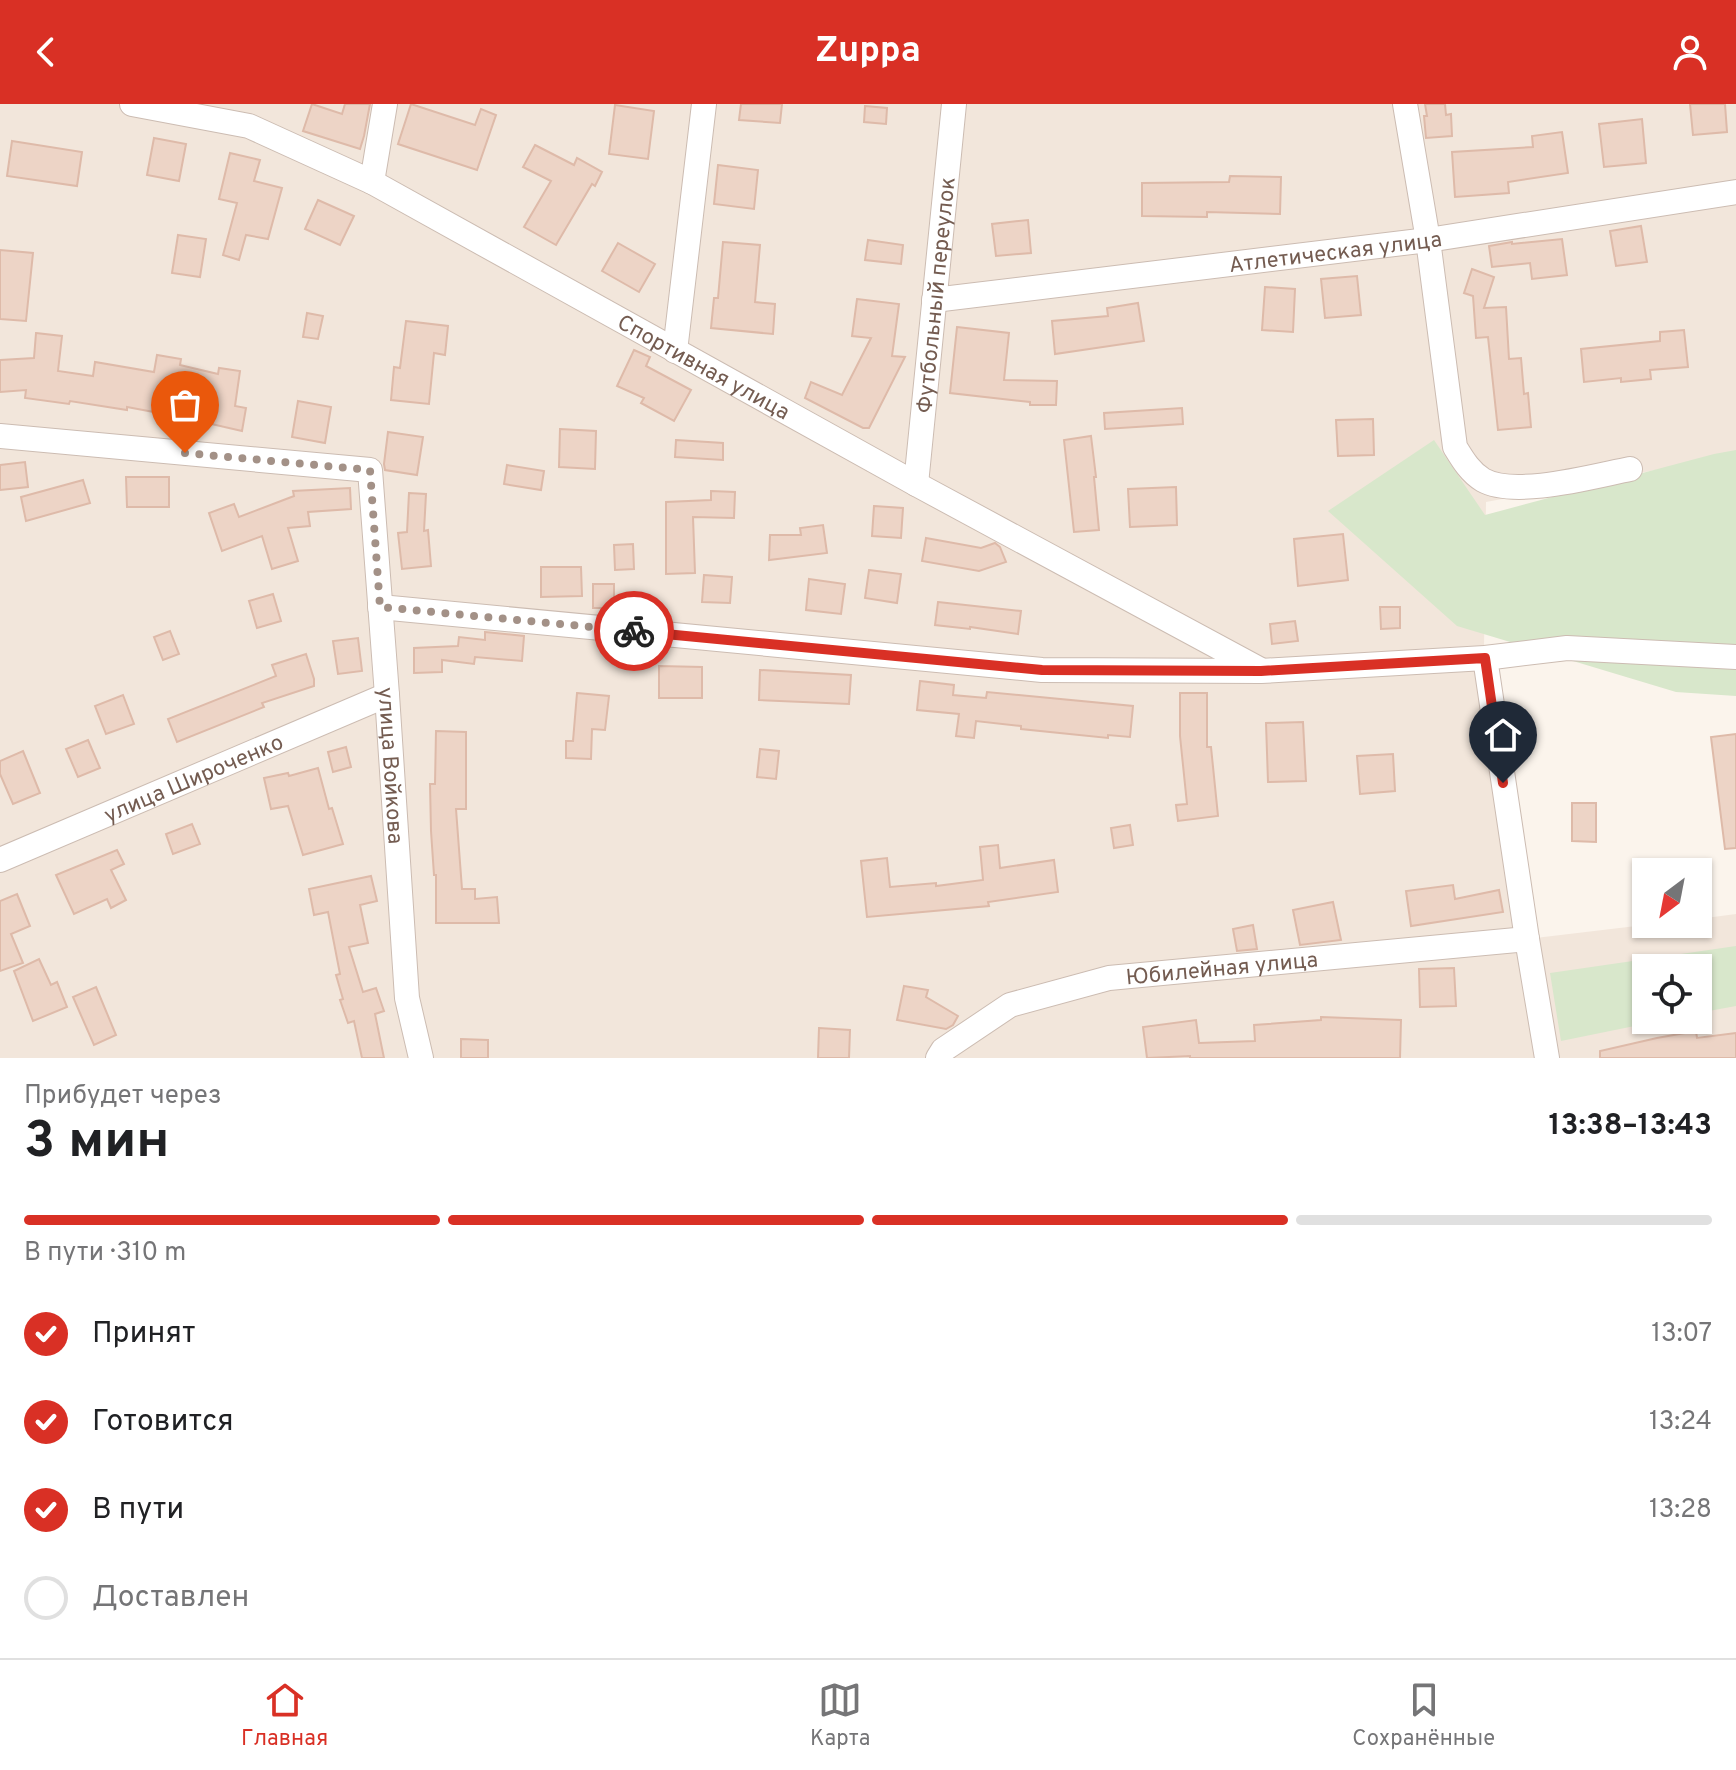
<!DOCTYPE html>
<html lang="ru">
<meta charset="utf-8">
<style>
:root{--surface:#fff;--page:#f6f6f6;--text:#202124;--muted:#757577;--line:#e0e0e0;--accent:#d93025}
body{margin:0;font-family:Overpass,sans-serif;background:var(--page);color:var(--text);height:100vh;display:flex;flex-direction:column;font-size:30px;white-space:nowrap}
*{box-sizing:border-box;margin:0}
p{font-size:26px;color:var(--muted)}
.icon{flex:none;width:44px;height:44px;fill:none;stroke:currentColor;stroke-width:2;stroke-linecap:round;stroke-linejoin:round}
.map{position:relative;height:954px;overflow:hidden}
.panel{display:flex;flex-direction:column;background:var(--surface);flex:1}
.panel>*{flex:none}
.needle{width:52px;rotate:212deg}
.buttons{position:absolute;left:1632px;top:754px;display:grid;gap:16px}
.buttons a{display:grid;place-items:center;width:80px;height:80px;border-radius:0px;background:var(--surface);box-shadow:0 2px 6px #0004;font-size:40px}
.pin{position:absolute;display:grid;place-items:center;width:68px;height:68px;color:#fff;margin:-82px -34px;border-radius:50% 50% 50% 0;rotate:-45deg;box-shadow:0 0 8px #0007}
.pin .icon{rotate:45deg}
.courier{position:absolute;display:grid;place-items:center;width:80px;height:80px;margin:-40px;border:6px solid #d93025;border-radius:50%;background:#fff;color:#222;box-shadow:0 2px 10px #0007}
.head em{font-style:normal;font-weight:700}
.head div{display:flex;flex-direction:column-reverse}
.head{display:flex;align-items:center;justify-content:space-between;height:136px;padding:0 24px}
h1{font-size:52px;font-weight:700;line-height:60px}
.bar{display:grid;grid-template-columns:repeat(4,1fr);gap:12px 8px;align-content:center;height:96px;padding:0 24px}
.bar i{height:10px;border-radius:6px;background:var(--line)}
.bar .current{background:var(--accent)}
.bar p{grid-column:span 4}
ol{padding:0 24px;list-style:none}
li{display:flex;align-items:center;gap:24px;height:88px}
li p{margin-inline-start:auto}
li .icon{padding:8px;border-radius:50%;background:var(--accent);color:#fff;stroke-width:4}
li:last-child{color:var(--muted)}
li i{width:44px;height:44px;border:4px solid var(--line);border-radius:50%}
header{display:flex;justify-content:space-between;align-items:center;height:104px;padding:0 24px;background:var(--accent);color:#fff;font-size:36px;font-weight:700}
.tab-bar{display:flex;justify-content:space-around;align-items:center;height:112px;border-top:2px solid var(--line);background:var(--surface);font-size:22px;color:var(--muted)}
.tab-bar a{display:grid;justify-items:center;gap:4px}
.tab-bar .current{color:var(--accent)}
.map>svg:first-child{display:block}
</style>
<header><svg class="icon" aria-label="back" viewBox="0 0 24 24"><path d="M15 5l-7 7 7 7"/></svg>Zuppa<svg class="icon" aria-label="person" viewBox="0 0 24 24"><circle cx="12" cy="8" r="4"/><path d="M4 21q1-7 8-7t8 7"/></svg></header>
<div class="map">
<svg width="1736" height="954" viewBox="0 0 1736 954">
<rect width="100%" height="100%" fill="#fbf4ec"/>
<path fill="#f2e6db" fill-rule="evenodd" d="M0,0h1736v351l-250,47 -2,146 43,291 126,-15h45v-5l38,-5v144h-1736zM1646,864h52v52h-52z"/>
<g fill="#d8e7cb">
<polygon points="1434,336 1485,411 1714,350 1736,346 1736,592 1676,588 1457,522 1328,407"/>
<polygon points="1736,842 1736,902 1698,909 1698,864 1646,864 1646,916 1664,916 1561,937 1550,869"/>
</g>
<g fill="#edd4c6" stroke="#debaa9" stroke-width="2">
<polygon points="312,0 342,10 345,0 370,0 364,32 360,45 303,27"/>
<polygon points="411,0 475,21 481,5 496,11 477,66 398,40"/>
<polygon points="741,0 782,0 780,19 739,16"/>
<polygon points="1425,0 1445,0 1446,11 1451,10 1452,32 1426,34 1424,12 1427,12"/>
<polygon points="1690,0 1725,0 1727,28 1693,31"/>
<polygon points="615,1 654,7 648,55 609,50"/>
<polygon points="865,2 887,4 886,20 864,18"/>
<polygon points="1642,15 1646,59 1604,63 1599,20"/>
<polygon points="1562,28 1568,69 1508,78 1509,89 1455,93 1452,48 1533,43 1532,32"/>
<polygon points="154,34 186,40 179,77 147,71"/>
<polygon points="12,37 82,48 77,82 7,72"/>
<polygon points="535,41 574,61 577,54 602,68 595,82 592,80 556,141 524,123 551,77 523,63"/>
<polygon points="230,49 260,56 254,77 282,84 268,135 246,131 239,156 223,151 237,99 219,95"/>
<polygon points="718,61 758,66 754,105 714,100"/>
<polygon points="1230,72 1281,73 1280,110 1207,108 1207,113 1142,112 1142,79 1229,78"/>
<polygon points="318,96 354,112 340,141 305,125"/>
<polygon points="1028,116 1031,149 996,152 992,120"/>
<polygon points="1641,122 1647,158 1616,162 1610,127"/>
<polygon points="178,131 206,135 200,173 172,169"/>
<polygon points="1562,135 1567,171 1532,175 1530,159 1492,163 1489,142 1512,138 1512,140"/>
<polygon points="868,136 903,141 901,160 865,156"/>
<polygon points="723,138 760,141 755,198 775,200 773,230 711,224 714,194 718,194"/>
<polygon points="618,139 655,160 639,188 602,167"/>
<polygon points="0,146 33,149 26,217 0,215"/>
<polygon points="1472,165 1494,173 1484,204 1506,203 1509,255 1521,254 1524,290 1528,289 1531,323 1498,326 1488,233 1476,234 1473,192 1464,189"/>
<polygon points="1357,172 1361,211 1325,214 1321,175"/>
<polygon points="1265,183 1295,185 1293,228 1262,226"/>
<polygon points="857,195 899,200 892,252 905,253 869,324 863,324 805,294 811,278 842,291 871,234 852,232"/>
<polygon points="1138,199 1144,237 1055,250 1052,217 1108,212 1107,204"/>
<polygon points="307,209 323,212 318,235 303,233"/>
<polygon points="406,217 448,222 445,251 434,249 429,300 391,296 394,263 400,264"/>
<polygon points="957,223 1009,229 1004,276 1057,277 1056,301 1030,301 1030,298 950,289"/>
<polygon points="1684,226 1688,263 1650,266 1651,275 1621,278 1621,274 1584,278 1581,245 1660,237 1660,228"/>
<polygon points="36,229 62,232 58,267 93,272 95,258 154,268 157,251 181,255 180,261 218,270 219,264 240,267 235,302 246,304 242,327 207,319 207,318 127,303 127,306 70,297 69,300 25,294 26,286 0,288 0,256 34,254"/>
<polygon points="634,246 650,253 646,262 691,286 674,317 641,299 644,294 617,282"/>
<polygon points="298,297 331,303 325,339 292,333"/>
<polygon points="1182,304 1183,320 1105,325 1104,309"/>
<polygon points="1373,315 1374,351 1338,352 1336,316"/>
<polygon points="560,325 596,327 595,365 559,363"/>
<polygon points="388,328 423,333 417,371 385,366 384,360"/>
<polygon points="1091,332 1096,373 1094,373 1099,426 1074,428 1064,336"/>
<polygon points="676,336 723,339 723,356 675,353"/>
<polygon points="25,358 28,383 0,386 0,361"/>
<polygon points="507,361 544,367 541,386 504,380"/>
<polygon points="126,373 169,373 169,403 127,403"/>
<polygon points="83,376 90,399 26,417 21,393"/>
<polygon points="1176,383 1177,421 1130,423 1128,385"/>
<polygon points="350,384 351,405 308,408 310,422 288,424 298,457 272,465 262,432 222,447 209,409 234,400 239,413 294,392 293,387"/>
<polygon points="711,387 735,388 734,414 693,413 695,469 666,470 666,398 711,396"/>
<polygon points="409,389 426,390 424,427 428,426 431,462 402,465 398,429 407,428"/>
<polygon points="874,402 903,404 901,434 872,432"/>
<polygon points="823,421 827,449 769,456 770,431 801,431 800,424"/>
<polygon points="1343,430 1348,476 1298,482 1294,435"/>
<polygon points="926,434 981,444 995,439 1000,443 1006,458 979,467 922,457"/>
<polygon points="633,440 634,465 615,466 614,441"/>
<polygon points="541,463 581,463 582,492 541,493"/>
<polygon points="869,466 901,470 897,499 865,494"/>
<polygon points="704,471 732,473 730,499 702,498"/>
<polygon points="809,475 845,480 841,510 806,506"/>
<rect x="593" y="480" width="21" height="24"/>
<polygon points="273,490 281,517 257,524 249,497"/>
<polygon points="938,498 1021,507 1018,530 970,523 970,525 935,521"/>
<polygon points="1380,503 1400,503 1400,524 1381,525"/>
<polygon points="1295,517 1298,537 1272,540 1270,520"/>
<polygon points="170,527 179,550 163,556 154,533"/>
<polygon points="485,528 524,532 522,557 475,553 474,560 442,556 442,568 414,569 414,544 458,542 459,533 485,536"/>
<polygon points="358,534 362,567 338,570 333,537"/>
<polygon points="306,550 314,575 314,582 262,599 264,603 177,638 168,615 276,572 272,561"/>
<polygon points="659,562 702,563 702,594 659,594"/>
<polygon points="760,566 851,571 849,600 759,596"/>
<polygon points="920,577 954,581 953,591 986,594 987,588 1133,602 1130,633 1108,631 1108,634 1021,625 1021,622 976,617 974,634 956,632 959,610 917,606"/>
<polygon points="577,589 609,592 605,626 592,625 591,655 566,654 566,637 573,637"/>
<polygon points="1180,589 1207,589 1207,643 1211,643 1218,712 1178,717 1176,701 1187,700 1180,632"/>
<polygon points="123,591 134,620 106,630 95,602"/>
<polygon points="1303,618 1306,677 1268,678 1266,619"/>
<polygon points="436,627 466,628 466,705 456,705 462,785 475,785 475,795 497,793 499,819 436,819 436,771 434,771 431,727 430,680 435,680"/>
<polygon points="1736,630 1736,744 1725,745 1711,633"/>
<polygon points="88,636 100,664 78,673 66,645"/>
<polygon points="346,643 351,663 333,668 328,648"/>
<polygon points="760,645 779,647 776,675 757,673"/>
<polygon points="23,647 40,689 13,700 0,670 0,657"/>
<polygon points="1393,650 1395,687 1360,690 1357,652"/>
<polygon points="318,664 329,705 332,704 343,740 303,751 288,702 271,705 264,674 288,669 289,672"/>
<polygon points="1572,699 1596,699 1596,738 1572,737"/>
<polygon points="192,720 200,740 173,750 166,730"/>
<polygon points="1130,721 1133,741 1114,744 1111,724"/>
<polygon points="998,741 1000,764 1054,756 1058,788 988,798 989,802 867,813 861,757 887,754 890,783 936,779 936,782 983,776 980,743"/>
<polygon points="117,746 124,760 111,766 126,796 111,804 107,795 74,810 56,771"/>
<polygon points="371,772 377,797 360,801 368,839 349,843 363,888 376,884 384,907 375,910 384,954 362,954 354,917 348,919 340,896 343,895 336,871 340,870 328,808 314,811 309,785"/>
<polygon points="1453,781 1455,795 1499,786 1503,808 1411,822 1406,787"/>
<polygon points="17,790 30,822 11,830 23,859 0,867 0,797"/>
<polygon points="1333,798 1341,836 1300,841 1293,806"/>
<polygon points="1253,821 1257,845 1237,847 1233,825"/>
<polygon points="39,855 51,881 57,878 67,903 33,917 14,867"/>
<polygon points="1454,864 1456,902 1420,903 1419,865"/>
<polygon points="904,882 928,886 926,893 958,912 953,921 946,925 897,916"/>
<polygon points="96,883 116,931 94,941 73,893"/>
<polygon points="1321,913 1401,916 1400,954 1190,954 1190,952 1147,954 1143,923 1196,916 1199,939 1255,937 1254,921 1321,916"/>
<polygon points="819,924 850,926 849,954 818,954"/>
<polygon points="1696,927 1697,934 1736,929 1736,954 1600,954 1600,947 1657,934"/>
<polygon points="461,935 488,936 488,954 461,954"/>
</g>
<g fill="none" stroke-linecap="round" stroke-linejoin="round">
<g stroke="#ccbcb2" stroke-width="26">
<g id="minor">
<path id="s1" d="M132,0l117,22 123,56 544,302 343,185"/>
<path d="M1405,0l23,136 27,207c8,13 15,25 28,33 32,18 111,-4 147,-11"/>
<polyline points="372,78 385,0"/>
<path id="s2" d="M934,196l494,-60 308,-48"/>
<polyline points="675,247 704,0"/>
<path id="s3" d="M0,332l370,34 17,225 20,303 14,60"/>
<path id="s4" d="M916,380l38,-380"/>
<polyline points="380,503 1042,566 1261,567 1485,554 1567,544 1736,553"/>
<polyline points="1485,554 1527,835 1547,954"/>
<path id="s5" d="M0,756l387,-165"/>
<path id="s6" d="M938,954l5,-8 67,-45 99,-27 418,-39"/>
</g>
</g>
<use href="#minor" stroke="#fff" stroke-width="24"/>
</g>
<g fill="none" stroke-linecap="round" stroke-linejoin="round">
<polyline stroke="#a39187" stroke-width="8" stroke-dasharray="0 14.4" points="185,349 370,366 380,503 634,527"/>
<polyline stroke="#d93025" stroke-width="10" points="634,527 1042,566 1261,567 1485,554 1503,679"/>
</g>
<g text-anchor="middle" stroke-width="7" stroke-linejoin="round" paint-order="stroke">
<g font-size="22" fill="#745c51" stroke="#fdf8f2">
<text dy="8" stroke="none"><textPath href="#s2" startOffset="404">Атлетическая улица</textPath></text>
<text dy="8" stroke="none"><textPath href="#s4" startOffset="190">Футбольный переулок</textPath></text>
<text dy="8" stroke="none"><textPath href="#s1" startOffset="634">Спортивная улица</textPath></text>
<text dy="8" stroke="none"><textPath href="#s3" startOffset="668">улица Войкова</textPath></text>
<text dy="8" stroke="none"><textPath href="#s5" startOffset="210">улица Широченко</textPath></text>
<text dy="8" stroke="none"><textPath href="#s6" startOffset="306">Юбилейная улица</textPath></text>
</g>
</g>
</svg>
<div class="buttons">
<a><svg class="needle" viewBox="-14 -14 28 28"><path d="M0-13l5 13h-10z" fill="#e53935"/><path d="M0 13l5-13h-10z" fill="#757577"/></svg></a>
<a><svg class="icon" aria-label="locate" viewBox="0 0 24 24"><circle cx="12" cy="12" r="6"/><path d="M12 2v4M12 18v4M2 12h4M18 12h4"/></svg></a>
</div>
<div class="pin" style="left:185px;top:349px;background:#ea580c"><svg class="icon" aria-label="bag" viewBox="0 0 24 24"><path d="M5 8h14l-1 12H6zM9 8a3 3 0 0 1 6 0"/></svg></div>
<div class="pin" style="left:1503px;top:679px;background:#1f2937"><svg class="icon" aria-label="home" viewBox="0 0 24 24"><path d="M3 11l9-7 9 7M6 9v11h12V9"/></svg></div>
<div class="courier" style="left:634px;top:527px"><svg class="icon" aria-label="bike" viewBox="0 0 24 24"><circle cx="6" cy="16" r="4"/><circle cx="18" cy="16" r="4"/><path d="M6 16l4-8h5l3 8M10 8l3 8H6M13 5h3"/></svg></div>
</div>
<section class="panel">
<div class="head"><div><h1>3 мин</h1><p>Прибудет через</p></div><em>13:38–13:43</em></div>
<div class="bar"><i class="current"></i><i class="current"></i><i class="current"></i><i></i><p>В пути · 310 m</p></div>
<ol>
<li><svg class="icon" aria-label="check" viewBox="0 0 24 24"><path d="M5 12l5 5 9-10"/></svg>Принят<p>13:07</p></li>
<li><svg class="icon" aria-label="check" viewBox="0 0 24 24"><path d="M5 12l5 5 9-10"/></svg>Готовится<p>13:24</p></li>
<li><svg class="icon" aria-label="check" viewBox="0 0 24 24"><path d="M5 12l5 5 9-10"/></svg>В пути<p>13:28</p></li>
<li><i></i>Доставлен</li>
</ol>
</section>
<nav class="tab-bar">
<a class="current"><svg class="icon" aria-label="home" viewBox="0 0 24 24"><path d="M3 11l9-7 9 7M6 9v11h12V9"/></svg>Главная</a>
<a><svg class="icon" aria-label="map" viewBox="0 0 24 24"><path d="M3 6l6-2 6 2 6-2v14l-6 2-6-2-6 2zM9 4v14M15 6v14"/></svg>Карта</a>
<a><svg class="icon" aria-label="saved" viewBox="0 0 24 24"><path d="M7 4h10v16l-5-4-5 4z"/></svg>Сохранённые</a>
</nav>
